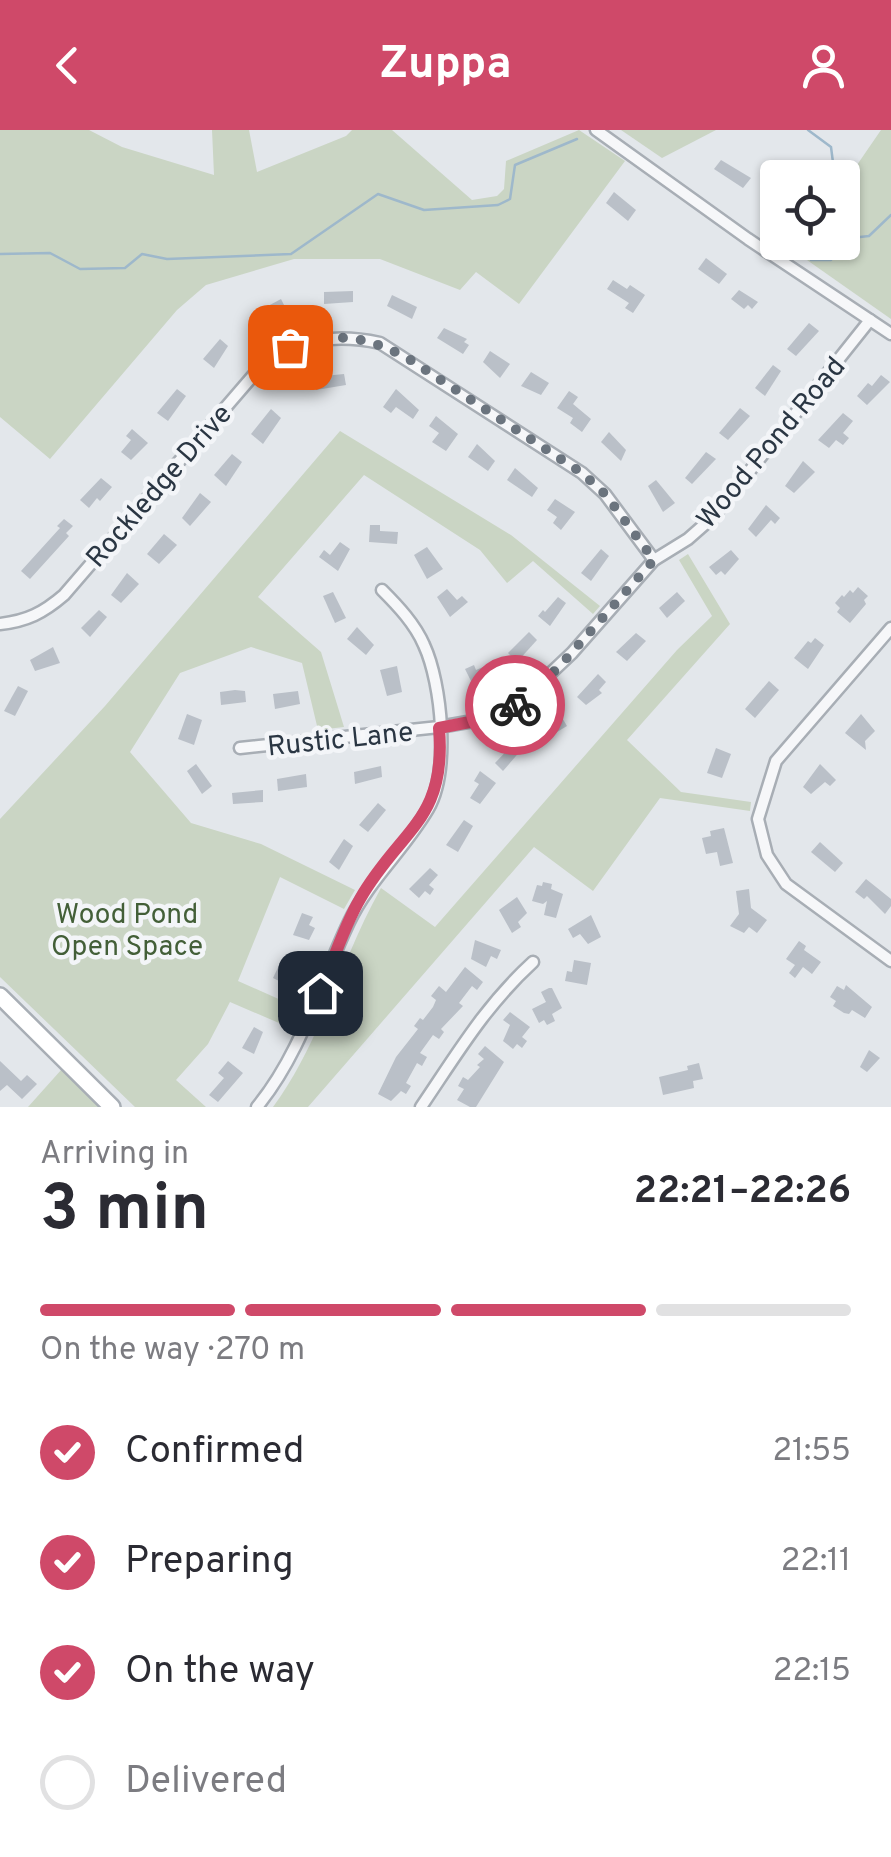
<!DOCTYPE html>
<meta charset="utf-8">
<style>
:root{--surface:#fff;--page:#f7f7f7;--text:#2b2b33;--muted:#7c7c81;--line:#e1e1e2;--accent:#cf4969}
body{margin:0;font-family:Overpass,sans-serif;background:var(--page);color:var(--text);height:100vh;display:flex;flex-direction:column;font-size:38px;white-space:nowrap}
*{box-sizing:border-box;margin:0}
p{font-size:32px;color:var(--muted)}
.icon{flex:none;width:55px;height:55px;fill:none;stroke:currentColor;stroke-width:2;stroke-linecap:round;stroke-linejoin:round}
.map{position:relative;height:977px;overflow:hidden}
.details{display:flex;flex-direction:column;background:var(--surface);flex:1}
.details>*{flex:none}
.fabs{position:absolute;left:760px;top:30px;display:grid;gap:20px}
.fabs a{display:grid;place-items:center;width:100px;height:100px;border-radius:10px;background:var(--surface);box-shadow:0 2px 8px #0004;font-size:50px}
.pin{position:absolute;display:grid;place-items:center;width:85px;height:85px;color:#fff;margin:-42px;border-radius:20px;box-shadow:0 5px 15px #0006}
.courier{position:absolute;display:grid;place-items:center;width:100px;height:100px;margin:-50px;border:8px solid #cf4969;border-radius:50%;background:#fff;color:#222;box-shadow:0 2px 12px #0007}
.head em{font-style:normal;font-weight:700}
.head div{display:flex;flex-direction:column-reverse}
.head{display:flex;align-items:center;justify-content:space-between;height:170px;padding:0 40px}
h1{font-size:65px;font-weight:700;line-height:75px}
.bar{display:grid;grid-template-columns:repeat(4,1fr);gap:15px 10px;align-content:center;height:120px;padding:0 40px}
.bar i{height:12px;border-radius:8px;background:var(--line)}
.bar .selected{background:var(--accent)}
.bar p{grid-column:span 4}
ol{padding:0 40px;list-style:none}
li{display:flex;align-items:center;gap:30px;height:110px}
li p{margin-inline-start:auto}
li .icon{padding:10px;border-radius:50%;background:var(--accent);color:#fff;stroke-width:4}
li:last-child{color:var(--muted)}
li i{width:55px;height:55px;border:5px solid var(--line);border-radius:50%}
header{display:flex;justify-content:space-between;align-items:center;height:130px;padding:0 40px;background:var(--accent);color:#fff;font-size:45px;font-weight:700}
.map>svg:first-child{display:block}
</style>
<header><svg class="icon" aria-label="back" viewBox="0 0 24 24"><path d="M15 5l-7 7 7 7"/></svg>Zuppa<svg class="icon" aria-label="person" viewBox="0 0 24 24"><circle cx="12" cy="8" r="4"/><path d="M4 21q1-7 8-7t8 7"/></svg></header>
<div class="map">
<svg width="891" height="977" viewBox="0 0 891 977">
<rect width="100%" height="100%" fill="#e3e7eb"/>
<g fill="#cad5c4">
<polygon points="0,0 89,0 122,17 214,45 212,0 249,0 257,42 346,6 352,0 392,0 472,70 497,66 504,59 506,31 579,0 625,31 519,174 476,142 460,160 380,129 294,129 206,155 177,180 50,329 0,287"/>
<polygon points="621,0 716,0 662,28"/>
<polygon points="881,0 891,0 891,189 787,116 789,113 842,112 843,50 846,51"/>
<polygon points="340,301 511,405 600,476 593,484 533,431 507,453 480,420 364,345 258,467 321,522 344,597 318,600 302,533 251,517 180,543 130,622 191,693 261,714 355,760 344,779 280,747 238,851 301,879 293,899 230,872 208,914 176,950 206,977 135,977 0,847 0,689 105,576"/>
<path d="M688,424l42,70 -103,116 54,52 70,10 -1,9 -90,-13 -67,93 -59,-44 -226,260h-35c48,-65 68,-148 108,-219l54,39 242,-277 35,-34 -33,-56z"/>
<polygon points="62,939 103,977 28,977"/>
</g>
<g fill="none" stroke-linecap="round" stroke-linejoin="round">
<g stroke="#9eb8cb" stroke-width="2.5">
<polyline points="808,0 831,17 835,48"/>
<polyline points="842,109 869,106 891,85"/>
<polyline points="807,112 811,130 831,130 841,112"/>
<polyline points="0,124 50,123 80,139 125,138 142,124 167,129 291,124 378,64 424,80 498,75 510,69 515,35 577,9"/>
</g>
</g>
<g fill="#bac0c8">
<polygon points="721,30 751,48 743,58 714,39"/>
<polygon points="614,62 636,80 628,91 606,73"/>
<polygon points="706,128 727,144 719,154 698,139"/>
<polygon points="613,150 627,159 630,155 645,165 633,183 625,178 629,173 607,159"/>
<polygon points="739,160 758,172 752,179 748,175 744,179 731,169"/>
<polygon points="353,161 353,172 324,174 324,162"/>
<polygon points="392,165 417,177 412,189 387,176"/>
<polygon points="281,169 286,179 261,196 255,183"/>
<polygon points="809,193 819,201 796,226 787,219"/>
<polygon points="444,198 467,209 464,212 469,215 463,224 437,208"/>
<polygon points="220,209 228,216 214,238 203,229"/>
<polygon points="490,221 510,234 500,248 483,232"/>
<polygon points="773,235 781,241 765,266 755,258"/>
<polygon points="531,242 549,253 541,265 521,256"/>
<polygon points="344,244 346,255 316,260 314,247"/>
<polygon points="881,245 890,252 867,275 857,266 868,253 872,256"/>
<polygon points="177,259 186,266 168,291 157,283"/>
<polygon points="396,259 419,280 413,289 396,277 391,283 383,277"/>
<polygon points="569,261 578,267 573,274 591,289 582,302 570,293 573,288 557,278"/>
<polygon points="740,278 750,286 728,310 719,303"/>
<polygon points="271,279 281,288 263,314 251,304"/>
<polygon points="843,283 853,291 843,303 849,308 843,315 836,310 829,318 818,310"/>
<polygon points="436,286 458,304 446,321 432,312 439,303 429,296"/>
<polygon points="132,299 148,313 131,330 121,322 131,310 126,306"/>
<polygon points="609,302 626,320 621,331 601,312"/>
<polygon points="477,314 495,331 488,341 468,327"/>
<polygon points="706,322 716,329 692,354 685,348"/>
<polygon points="232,324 242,332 226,356 214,345"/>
<polygon points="803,331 815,342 794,363 785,356"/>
<polygon points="515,338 538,358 532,367 507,350"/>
<polygon points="101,348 112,357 100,371 97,368 89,378 80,370"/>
<polygon points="656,350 675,373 663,382 648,356"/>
<polygon points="200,363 211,372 190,396 182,388"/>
<polygon points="555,369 575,382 561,400 553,393 557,387 547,380"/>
<polygon points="766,375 780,388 775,394 771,390 756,407 748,399"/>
<polygon points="64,389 73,396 66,403 69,406 30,449 21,441 60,398 57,396"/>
<polygon points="370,395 380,395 380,401 398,402 397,414 369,412"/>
<polygon points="164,404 177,415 159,434 147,424"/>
<polygon points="340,412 350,419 338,441 319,427 324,420 330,425"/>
<polygon points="427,417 443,439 427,449 414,425"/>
<polygon points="601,419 609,426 591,451 581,443"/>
<polygon points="731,420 739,429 725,445 721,441 716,445 709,437"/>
<polygon points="127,443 139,454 121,473 111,465"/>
<polygon points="858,457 868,466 864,470 866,474 850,493 837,482 840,478 835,473 842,465 844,467 850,460 853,463"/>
<polygon points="447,459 457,470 462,466 468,472 450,487 437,467"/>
<polygon points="333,462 346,488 335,493 323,466"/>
<polygon points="677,462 685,471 667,488 659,478"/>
<polygon points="558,467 566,473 550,496 538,486 543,480 545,482"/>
<polygon points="99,480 107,487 90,507 81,498"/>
<polygon points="357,497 374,515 366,525 347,509"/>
<polygon points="529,502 537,510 517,532 508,523"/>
<polygon points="636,503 646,511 627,531 616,522"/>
<polygon points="815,508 824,515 808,539 794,528 808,511 811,513"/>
<polygon points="53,517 60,533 35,541 30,530"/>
<polygon points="490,534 496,546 472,553 465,539 474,535 476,540"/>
<polygon points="397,536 402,562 387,566 380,540"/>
<polygon points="598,544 606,552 599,560 602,563 586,575 577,567"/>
<polygon points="769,551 779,560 755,588 745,579"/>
<polygon points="18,556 28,561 15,586 4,581"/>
<polygon points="235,560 245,561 246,572 221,575 220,562"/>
<polygon points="298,561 300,574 275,579 273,564"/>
<polygon points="187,584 202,590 194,615 178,609"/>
<polygon points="861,584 875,601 865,611 866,620 845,603"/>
<polygon points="561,586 567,596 542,611 535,601"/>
<polygon points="515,612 522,619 503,641 495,633"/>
<polygon points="716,618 731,624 722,648 707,643"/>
<polygon points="196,634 212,656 202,664 187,641"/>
<polygon points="820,634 836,650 830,656 825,652 811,664 803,657"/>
<polygon points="381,636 382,647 355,654 354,642"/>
<polygon points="480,641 496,653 480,674 470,668 479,654 474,651"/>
<polygon points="306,644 307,657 278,661 277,649"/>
<polygon points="263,660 263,672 233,674 232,663"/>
<polygon points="378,673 386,680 368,702 359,695"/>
<polygon points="464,690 473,696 458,722 446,715"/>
<polygon points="724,698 733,733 720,736 717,722 706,724 702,708 711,706 710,701"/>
<polygon points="344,709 353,716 339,740 329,732"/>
<polygon points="820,712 843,733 835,742 811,722"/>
<polygon points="430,738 438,745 429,755 434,759 430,765 425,761 419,768 409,759"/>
<polygon points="866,749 891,769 891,776 885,784 867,766 864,769 855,762"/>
<polygon points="543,752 552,754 551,759 563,764 556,788 544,785 547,771 543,774 532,771 537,755 542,756"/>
<polygon points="749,759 751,778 767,790 757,803 749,797 744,803 730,796 739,784 736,761"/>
<polygon points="517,767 527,783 518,792 521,797 512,803 499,780"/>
<polygon points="302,783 313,787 309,795 315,798 309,810 293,805"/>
<polygon points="591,785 601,807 588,814 580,804 573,808 568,799"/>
<polygon points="475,810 501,820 497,829 491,826 486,837 471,829"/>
<polygon points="799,811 806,816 804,820 821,832 812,844 803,837 795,848 789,843 795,835 786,829"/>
<polygon points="283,827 294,832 287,855 273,848"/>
<polygon points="574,830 591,833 587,855 565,851 567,841 572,842"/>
<polygon points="465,837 483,852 477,860 472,856 459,873 463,876 441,899 444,902 439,909 433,905 420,923 427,927 422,936 417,933 406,953 411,956 406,964 401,961 391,971 378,964 396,927 418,899 414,896 420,888 423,890 433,877 436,870 431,866 439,856 446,862"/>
<polygon points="846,855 872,877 865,888 852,880 849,884 844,883 833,876 836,871 830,867 837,856 844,860"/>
<polygon points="549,858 552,858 562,878 552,884 555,891 547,895 544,890 539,893 532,879 546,872 541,862"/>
<polygon points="510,882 530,897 522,907 527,911 522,918 517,914 513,919 503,911 510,895 503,890"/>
<polygon points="254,897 263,902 254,924 242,918"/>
<polygon points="485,916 504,932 476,977 470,977 457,970 464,959 458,956 463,947 468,950 480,937 477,935 484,929 478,924"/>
<polygon points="869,920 880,928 867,942 860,937"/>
<polygon points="0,931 21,951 27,945 37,954 22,969 7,955 0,961"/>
<polygon points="228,931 243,943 218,972 209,965 224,948 218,943"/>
<polygon points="699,933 703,949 693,951 694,958 663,965 659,947 688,940 687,936"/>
</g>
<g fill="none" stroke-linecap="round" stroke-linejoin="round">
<g stroke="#a8aeb5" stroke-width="15">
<g id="street">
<polyline points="596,0 748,109 891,204"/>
<path d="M0,494c27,-3 43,-11 64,-29l193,-224c37,-32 76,-38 123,-28l202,130 23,21 49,66"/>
<polyline points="891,498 776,631 758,689 767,725 786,754 891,831"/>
<polyline points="240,618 439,597 485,589 519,573 572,523 654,430 688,409 713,387 870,190"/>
<path d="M257,977c45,-55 62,-122 92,-185 20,-42 55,-72 79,-113 22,-38 14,-125 -4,-164 -9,-21 -26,-39 -42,-55"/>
<path d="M421,977c36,-53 64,-101 112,-145"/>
</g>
</g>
<g stroke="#a8aeb5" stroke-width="20">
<polyline id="secondary" points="0,866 112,977"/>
</g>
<use href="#street" stroke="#f6f7f9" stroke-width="10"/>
<use href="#secondary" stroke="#fff" stroke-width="15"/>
</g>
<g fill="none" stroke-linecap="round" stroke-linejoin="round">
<path stroke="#6b747e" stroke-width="10" stroke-dasharray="0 18" d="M290,217c47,-16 76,-11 119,12l173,114 23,21 49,66 -96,108 -43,37"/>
<path stroke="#cf4969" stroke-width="12" d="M320,863c13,-31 23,-65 40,-94 40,-70 87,-78 79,-171l46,-9 30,-14"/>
</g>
<g text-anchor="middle" stroke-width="9" stroke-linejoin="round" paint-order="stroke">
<g font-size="28" fill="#2a3643" stroke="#f3f5f8">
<text transform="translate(770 312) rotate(-50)" y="10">Wood Pond Road</text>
<text transform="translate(158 355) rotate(-49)" y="10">Rockledge Drive</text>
<text transform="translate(340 608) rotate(-6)" y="10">Rustic Lane</text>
</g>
<g font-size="28" fill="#435f38" stroke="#f3f5f8">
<text x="127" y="793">Wood Pond<tspan x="127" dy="32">Open Space</tspan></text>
</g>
</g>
</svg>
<div class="fabs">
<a><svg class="icon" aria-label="locate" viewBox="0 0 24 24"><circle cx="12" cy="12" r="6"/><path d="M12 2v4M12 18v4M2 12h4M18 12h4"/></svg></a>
</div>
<div class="pin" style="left:290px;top:217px;background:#ea580c"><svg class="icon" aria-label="bag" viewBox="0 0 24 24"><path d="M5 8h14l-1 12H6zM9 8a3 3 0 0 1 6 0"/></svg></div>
<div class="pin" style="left:320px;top:863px;background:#1f2937"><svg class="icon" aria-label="home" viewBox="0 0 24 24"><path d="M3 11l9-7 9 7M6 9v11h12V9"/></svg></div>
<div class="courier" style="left:515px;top:575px"><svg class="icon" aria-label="bike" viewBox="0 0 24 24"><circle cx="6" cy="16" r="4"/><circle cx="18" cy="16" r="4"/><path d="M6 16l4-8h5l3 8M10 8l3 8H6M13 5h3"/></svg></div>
</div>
<section class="details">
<div class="head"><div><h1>3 min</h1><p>Arriving in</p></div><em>22:21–22:26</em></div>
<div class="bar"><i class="selected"></i><i class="selected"></i><i class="selected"></i><i></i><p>On the way · 270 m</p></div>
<ol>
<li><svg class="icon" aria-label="check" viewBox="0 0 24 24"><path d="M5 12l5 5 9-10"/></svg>Confirmed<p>21:55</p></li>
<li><svg class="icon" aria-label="check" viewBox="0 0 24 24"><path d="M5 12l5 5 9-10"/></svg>Preparing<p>22:11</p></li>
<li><svg class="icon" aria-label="check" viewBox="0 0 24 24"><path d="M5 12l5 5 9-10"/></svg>On the way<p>22:15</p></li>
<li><i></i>Delivered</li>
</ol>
</section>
